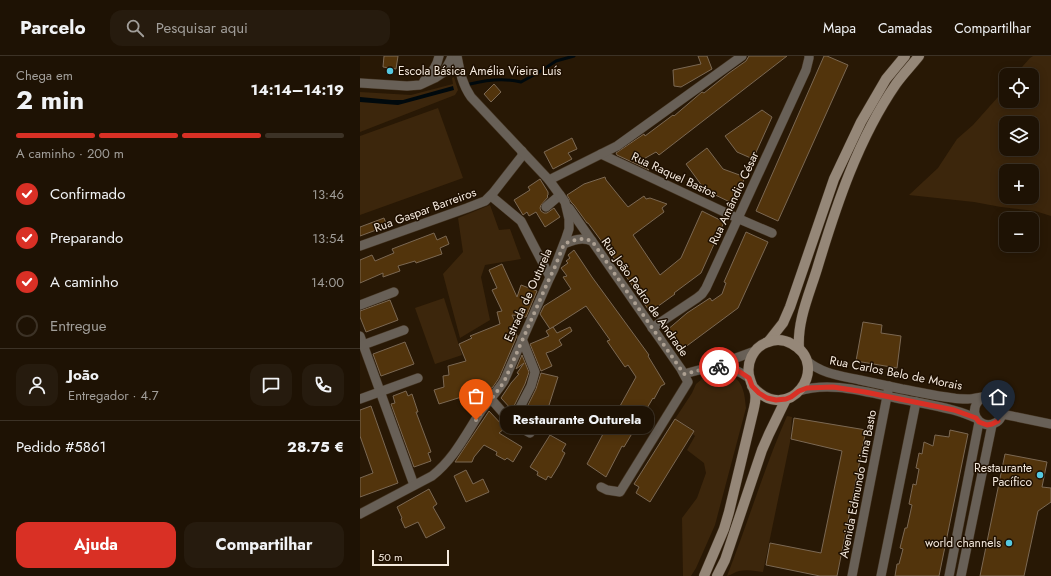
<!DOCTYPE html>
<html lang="pt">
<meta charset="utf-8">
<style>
:root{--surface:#1e1204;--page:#261b0e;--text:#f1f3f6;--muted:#a19e9a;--line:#3c3226;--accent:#d93025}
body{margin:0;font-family:Jost,sans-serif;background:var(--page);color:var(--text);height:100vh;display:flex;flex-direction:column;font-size:15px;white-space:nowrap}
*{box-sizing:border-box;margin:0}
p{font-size:13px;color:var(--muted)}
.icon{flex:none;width:22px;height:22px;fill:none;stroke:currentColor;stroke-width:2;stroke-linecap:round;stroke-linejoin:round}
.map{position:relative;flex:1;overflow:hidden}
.details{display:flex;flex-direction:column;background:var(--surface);width:360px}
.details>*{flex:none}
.buttons{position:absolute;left:639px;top:12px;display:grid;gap:8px}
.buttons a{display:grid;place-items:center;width:40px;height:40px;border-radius:8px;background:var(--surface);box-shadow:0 2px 10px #0003,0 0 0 1px var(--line);font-size:20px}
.scale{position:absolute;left:12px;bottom:10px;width:77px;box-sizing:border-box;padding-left:4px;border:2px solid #f5eade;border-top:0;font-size:11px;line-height:14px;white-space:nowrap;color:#f5eade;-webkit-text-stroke:3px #1e0f00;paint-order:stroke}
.pin{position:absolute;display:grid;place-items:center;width:34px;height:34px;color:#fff;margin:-41px -17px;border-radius:50% 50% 50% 0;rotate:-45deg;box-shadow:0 0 4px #0007}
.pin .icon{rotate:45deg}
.courier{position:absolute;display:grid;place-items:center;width:40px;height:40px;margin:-20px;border:3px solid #d93025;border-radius:50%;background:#fff;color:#222;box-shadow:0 1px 5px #0007}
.bubble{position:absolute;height:28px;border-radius:12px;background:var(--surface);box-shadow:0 2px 10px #0003,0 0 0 1px var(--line);font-size:13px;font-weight:700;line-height:28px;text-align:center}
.summary em{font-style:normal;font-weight:700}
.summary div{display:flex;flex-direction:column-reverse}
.summary{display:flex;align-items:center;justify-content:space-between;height:68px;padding:0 16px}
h1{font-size:26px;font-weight:700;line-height:30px}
.bar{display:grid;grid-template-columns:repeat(4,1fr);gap:6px 4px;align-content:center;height:48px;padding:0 16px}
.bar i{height:5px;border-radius:3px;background:var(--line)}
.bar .current{background:var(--accent)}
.bar p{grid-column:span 4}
.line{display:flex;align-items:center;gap:10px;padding:0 16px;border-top:1px solid var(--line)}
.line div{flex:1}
.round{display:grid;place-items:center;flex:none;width:42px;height:42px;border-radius:12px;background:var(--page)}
ol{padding:0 16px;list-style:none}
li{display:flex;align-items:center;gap:12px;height:44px}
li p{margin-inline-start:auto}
li .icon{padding:4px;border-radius:50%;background:var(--accent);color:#fff;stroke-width:4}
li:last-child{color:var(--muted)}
li i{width:22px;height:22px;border:2px solid var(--line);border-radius:50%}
.button{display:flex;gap:8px;margin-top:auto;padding:8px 16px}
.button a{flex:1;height:46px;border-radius:12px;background:var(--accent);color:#fff;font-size:16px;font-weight:700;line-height:46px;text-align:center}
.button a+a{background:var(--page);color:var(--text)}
header{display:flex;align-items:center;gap:24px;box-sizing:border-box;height:56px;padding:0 20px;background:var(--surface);border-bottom:1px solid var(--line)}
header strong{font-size:19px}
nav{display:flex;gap:22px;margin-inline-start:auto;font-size:14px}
.search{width:280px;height:36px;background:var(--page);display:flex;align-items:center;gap:10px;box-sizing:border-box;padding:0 14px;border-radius:12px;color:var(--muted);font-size:15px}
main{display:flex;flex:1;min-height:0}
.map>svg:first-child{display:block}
</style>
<header>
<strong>Parcelo</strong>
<div class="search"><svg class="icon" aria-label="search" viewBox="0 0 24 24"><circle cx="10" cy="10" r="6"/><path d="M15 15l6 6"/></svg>Pesquisar aqui</div>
<nav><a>Mapa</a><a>Camadas</a><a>Compartilhar</a></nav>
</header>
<main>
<section class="details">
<div class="summary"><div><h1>2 min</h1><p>Chega em</p></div><em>14:14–14:19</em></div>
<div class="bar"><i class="current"></i><i class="current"></i><i class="current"></i><i></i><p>A caminho · 200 m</p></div>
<ol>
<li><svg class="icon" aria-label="check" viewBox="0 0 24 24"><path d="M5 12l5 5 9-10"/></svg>Confirmado<p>13:46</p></li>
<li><svg class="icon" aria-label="check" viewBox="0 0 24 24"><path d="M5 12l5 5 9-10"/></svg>Preparando<p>13:54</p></li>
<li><svg class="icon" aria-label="check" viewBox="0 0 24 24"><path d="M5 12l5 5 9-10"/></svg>A caminho<p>14:00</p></li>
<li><i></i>Entregue</li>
</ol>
<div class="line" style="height:72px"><a class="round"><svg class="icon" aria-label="person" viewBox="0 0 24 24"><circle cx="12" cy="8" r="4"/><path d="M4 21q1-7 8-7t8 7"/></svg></a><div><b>João</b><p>Entregador · 4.7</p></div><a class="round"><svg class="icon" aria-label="chat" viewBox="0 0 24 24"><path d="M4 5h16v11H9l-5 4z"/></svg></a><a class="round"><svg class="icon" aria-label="phone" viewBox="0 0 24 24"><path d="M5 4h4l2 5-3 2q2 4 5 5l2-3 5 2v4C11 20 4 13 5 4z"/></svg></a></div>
<div class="line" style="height:52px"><div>Pedido #5861</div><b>28.75 €</b></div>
<div class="button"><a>Ajuda</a><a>Compartilhar</a></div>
</section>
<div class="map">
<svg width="691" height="520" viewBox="0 0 691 520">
<rect width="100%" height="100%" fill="#281805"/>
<g fill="#3c260c" fill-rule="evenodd">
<path d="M673,0h18v160l-16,-5 -34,-4 -27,-5 -65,-7 29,-27 19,-29 16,-14 33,-37v13h26v-26h-17l15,-17zM646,67h26v26h-26zM646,115h26v26h-26z"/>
<polygon points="94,21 98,34 95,39 0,76 0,36 51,39 93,28 92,22"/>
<polygon points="78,52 103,122 0,159 0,80"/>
<polygon points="130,149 139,174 150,173 161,203 125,209 121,221 130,264 100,282 83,218 103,196 98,162"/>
<polygon points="84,242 102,299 75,308 55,252"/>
<path d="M363,318c3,1 7,1 10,3 11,5 12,21 13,31l-31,117 -19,43 -5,8h-8l-1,-58 15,-20 9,-25 -2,-10 -17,-13 8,-14 -3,-3 2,-3 -19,-11 17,-26 4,-9 6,-5z"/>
<path d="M427,360l5,1 -2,25 -27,130c-7,-1 -16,-3 -24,-1 -4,1 -8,4 -12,5 21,-53 37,-108 60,-160z"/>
</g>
<polygon fill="#00090d" points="93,30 94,34 38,49 0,46 0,41 32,44 43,44"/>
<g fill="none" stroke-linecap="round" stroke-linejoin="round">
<path stroke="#00090d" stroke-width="3" d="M110,28c16,-4 35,-6 51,-2l20,-11 15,-10 18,-5"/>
</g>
<g fill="#52340c" stroke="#7b6853">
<polygon points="24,0 38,0 36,13 23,11"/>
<polygon points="338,0 347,0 352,13 321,31 314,30 313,14 341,8"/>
<polygon points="389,0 427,0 299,99 296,96 280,105 289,114 257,99 256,97 284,78 285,80 313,59 314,60 342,36 344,37 369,17 386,5"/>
<polygon points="464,0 467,0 488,9 418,165 396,155"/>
<polygon points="134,28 141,36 131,46 124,38"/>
<polygon points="402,54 412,61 393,103 377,96 365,80"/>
<polygon points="212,82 217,93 208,97 212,103 193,113 184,96"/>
<polygon points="347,92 363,113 385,121 374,148 345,134 326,108"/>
<polygon points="245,121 246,124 268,151 284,140 286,143 290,142 307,148 302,152 304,156 273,179 300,219 321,202 342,155 364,166 341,217 314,237 315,238 290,256 251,198 228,167 227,167 214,149 211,146 207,139 224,128"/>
<polygon points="180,123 188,136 188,139 187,140 188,141 181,149 180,152 181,155 184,157 187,157 194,152 200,161 185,171 176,156 169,160 167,156 163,159 154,144 170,134 168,131"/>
<polygon points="24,162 27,170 0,180 0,171"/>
<polygon points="386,176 408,186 378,252 320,295 306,275 327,257 350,242 352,245 362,238 366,227 364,226"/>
<polygon points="74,177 77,184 86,180 89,188 80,192 82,198 56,207 55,205 38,210 40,215 23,221 23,217 0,227 0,204 12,199 15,205 34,197 32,193"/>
<polygon points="214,194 232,221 289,299 288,300 305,328 301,330 294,343 293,342 264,391 262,390 246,421 227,408 243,378 244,379 276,321 268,309 265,311 247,285 250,284 226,250 190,273 180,258 184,250 211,233 203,221 207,220 201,212 208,207 206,205 210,202 208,199"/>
<polygon points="142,208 157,241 161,229 177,235 166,261 152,259 158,272 155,274 157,280 139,322 133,331 116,343 114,339 110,341 108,339 79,348 74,334 84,331 83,320 89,319 88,310 106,305 99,288 112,282 110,280 140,268 137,256 142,255 132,234 137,232 129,214"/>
<polygon points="30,244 38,264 6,276 0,261 0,255"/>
<polygon points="503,266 522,269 521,277 541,280 537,312 496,305"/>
<polygon points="193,271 197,277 210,271 212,275 199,284 202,289 192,295 186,297 192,310 181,315 170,288 189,280 186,275"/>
<polygon points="45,286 54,308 21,320 13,298"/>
<polygon points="162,299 169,316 165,328 152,354 141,342 151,327 159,318 157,317 164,307 156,313"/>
<polygon points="181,317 198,321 183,368 162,361 176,333"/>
<polygon points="46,335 48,340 52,338 58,356 56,356 71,396 68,397 71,405 54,411 31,348 35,347 33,340"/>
<polygon points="11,350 38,427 0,441 0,422 13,417 0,380 0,354"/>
<polygon points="129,355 145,372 139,377 162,391 153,406 147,402 145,404 136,399 137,396 124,389 114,401 112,406 95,406"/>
<polygon points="434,362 506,374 477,520 460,520 406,509 410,487 461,497 482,395 431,383"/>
<polygon points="315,363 334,375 290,446 276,437 279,431 274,428"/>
<polygon points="590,374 608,378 579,520 535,520 537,508 539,508 543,493 540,492 545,472 547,472 552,449 549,448 553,428 556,429 559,413 556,412 559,397 562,398 564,386 573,390 575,379 589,381"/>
<polygon points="190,379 206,388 202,395 205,397 199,409 191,422 188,420 186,424 177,419 178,416 170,411"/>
<polygon points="645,398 687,406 682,431 691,432 691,446 678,455 664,520 620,520"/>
<polygon points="106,414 113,428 123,423 129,436 106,446 94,420"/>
<polygon points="69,433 77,448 73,451 85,472 66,482 58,466 45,472 41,463 42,462 37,451"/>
</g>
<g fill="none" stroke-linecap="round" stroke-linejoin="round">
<g stroke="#453523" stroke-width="10">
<g id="street">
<path d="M64,25c7,-8 13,-14 15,-25"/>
<polyline points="0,27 47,30 60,29 75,22 84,16 90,5 92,0"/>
<polyline points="241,98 377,162 412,177"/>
<polyline points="189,124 257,90 382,0"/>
<polyline points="131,140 161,165 190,221"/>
<polyline points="186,151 200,139"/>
<polyline points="209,152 321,313 328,326 260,436 247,434 241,431"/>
<path d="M204,188c9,-4 18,-7 28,-3"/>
<polyline points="0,190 107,152 125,145 133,137 158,105 162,100 162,95"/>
<polyline points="0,249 34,236"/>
<polyline points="292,272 337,242 342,238 346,232 446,14 449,2 449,0"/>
<polyline points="0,280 54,429"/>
<polyline points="3,289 44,274"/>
<path d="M447,305c15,13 35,15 53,19 14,3 28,6 42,9 17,3 34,7 51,9 5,1 10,1 15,1 8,0 17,-4 24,-2 12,4 14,21 3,26 -16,8 -30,-14 -12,-26"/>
<polyline points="357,309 395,295"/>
<path d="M324,318c25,-7 42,-13 65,4"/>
<path d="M439,335c31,-10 66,1 97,7 19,4 38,7 57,12 8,2 15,5 23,8"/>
<polyline points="0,343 58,322"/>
<polyline points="131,343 152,367 170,377"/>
<polyline points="642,358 691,368"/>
<polyline points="152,367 171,330 175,316 162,283"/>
<path d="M0,458l72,-38c22,-17 34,-42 49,-65 7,-10 16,-19 23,-30l46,-104 4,-8 12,-31 3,-9v-10l-4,-17 -16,-22 -78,-83c-9,-13 -11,-25 -14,-41"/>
<polyline points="492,520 529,330"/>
<polyline points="521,520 556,346"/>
<polyline points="589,520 619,366"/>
<polyline points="601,520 632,369"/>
</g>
</g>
<g stroke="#453523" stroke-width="11">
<g id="secondary">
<polyline points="408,286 423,267 430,251 474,123 501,66 526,23 545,0"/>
<path d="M439,293c-2,-28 10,-54 18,-80 19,-63 41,-130 79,-185 7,-10 16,-19 23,-28"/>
<path d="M344,520l20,-47 5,-17 25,-104c1,-4 2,-10 1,-15 -1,-5 -4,-9 -5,-14 -5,-15 3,-32 18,-37 8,-3 17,-2 24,2 40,21 -3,84 -40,42"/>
<polyline points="357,520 365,504 402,394 409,378 426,343"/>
</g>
</g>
<use href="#street" stroke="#686057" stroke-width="9"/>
<use href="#secondary" stroke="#958778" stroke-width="10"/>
</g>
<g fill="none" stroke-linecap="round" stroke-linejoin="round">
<path stroke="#ada092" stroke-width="4" stroke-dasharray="0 7.2" d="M116,364c9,-14 19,-25 28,-38l46,-105 4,-8 10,-25c9,-4 18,-7 28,-3l92,133 28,-7h7"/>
<polyline stroke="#d93025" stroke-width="5" points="359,311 374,313 380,316 389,322 392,330 399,337 407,342 416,344 426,343 431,341 439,335 447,332 473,331 505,336 594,354 616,362 619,366 627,369 632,368 638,365"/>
</g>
<g fill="#56c9e1" stroke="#1e0f00" stroke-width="1.5">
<circle cx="30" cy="15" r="4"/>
<circle cx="680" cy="419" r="4"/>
<circle cx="649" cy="487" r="4"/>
</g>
<g text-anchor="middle" stroke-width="3" stroke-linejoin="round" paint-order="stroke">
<g font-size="12" fill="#f5eade" stroke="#1e0f00" text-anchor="end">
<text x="38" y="19" text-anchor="start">Escola Básica Amélia Vieira Luís</text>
<text x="672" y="416">Restaurante<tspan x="672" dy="14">Pacífico</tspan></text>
<text x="641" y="491">world channels</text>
</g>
<g font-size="12" fill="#f5eade" stroke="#1e0f00">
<text transform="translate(314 119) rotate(25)" y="4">Rua Raquel Bastos</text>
<text transform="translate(374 142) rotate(-65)" y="4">Rua Amândio César</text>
<text transform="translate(65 154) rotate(-20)" y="4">Rua Gaspar Barreiros</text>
<text transform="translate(168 239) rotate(-66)" y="4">Estrada de Outurela</text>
<text transform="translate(285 241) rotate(55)" y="4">Rua João Pedro de Andrade</text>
<text transform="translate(536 317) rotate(11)" y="4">Rua Carlos Belo de Morais</text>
<text transform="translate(498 428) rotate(-79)" y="4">Avenida Edmundo Lima Basto</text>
</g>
</g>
</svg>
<div class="buttons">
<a><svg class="icon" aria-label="locate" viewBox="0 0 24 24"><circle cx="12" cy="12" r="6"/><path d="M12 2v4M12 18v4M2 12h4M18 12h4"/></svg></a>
<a><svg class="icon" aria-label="layers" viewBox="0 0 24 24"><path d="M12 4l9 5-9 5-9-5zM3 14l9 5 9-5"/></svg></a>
<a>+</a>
<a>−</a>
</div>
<div class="scale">50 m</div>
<div class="pin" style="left:116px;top:364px;background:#ea580c"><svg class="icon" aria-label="bag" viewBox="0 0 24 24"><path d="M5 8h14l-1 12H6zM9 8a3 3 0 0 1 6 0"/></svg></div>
<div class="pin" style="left:638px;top:365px;background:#1f2937"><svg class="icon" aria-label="home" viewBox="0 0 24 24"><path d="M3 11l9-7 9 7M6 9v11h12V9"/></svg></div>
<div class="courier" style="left:359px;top:311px"><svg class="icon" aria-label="bike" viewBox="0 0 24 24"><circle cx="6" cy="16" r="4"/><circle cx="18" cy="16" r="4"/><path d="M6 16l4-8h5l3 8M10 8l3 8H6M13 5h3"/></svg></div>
<div class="bubble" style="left:140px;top:350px;width:154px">Restaurante Outurela</div>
</div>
</main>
